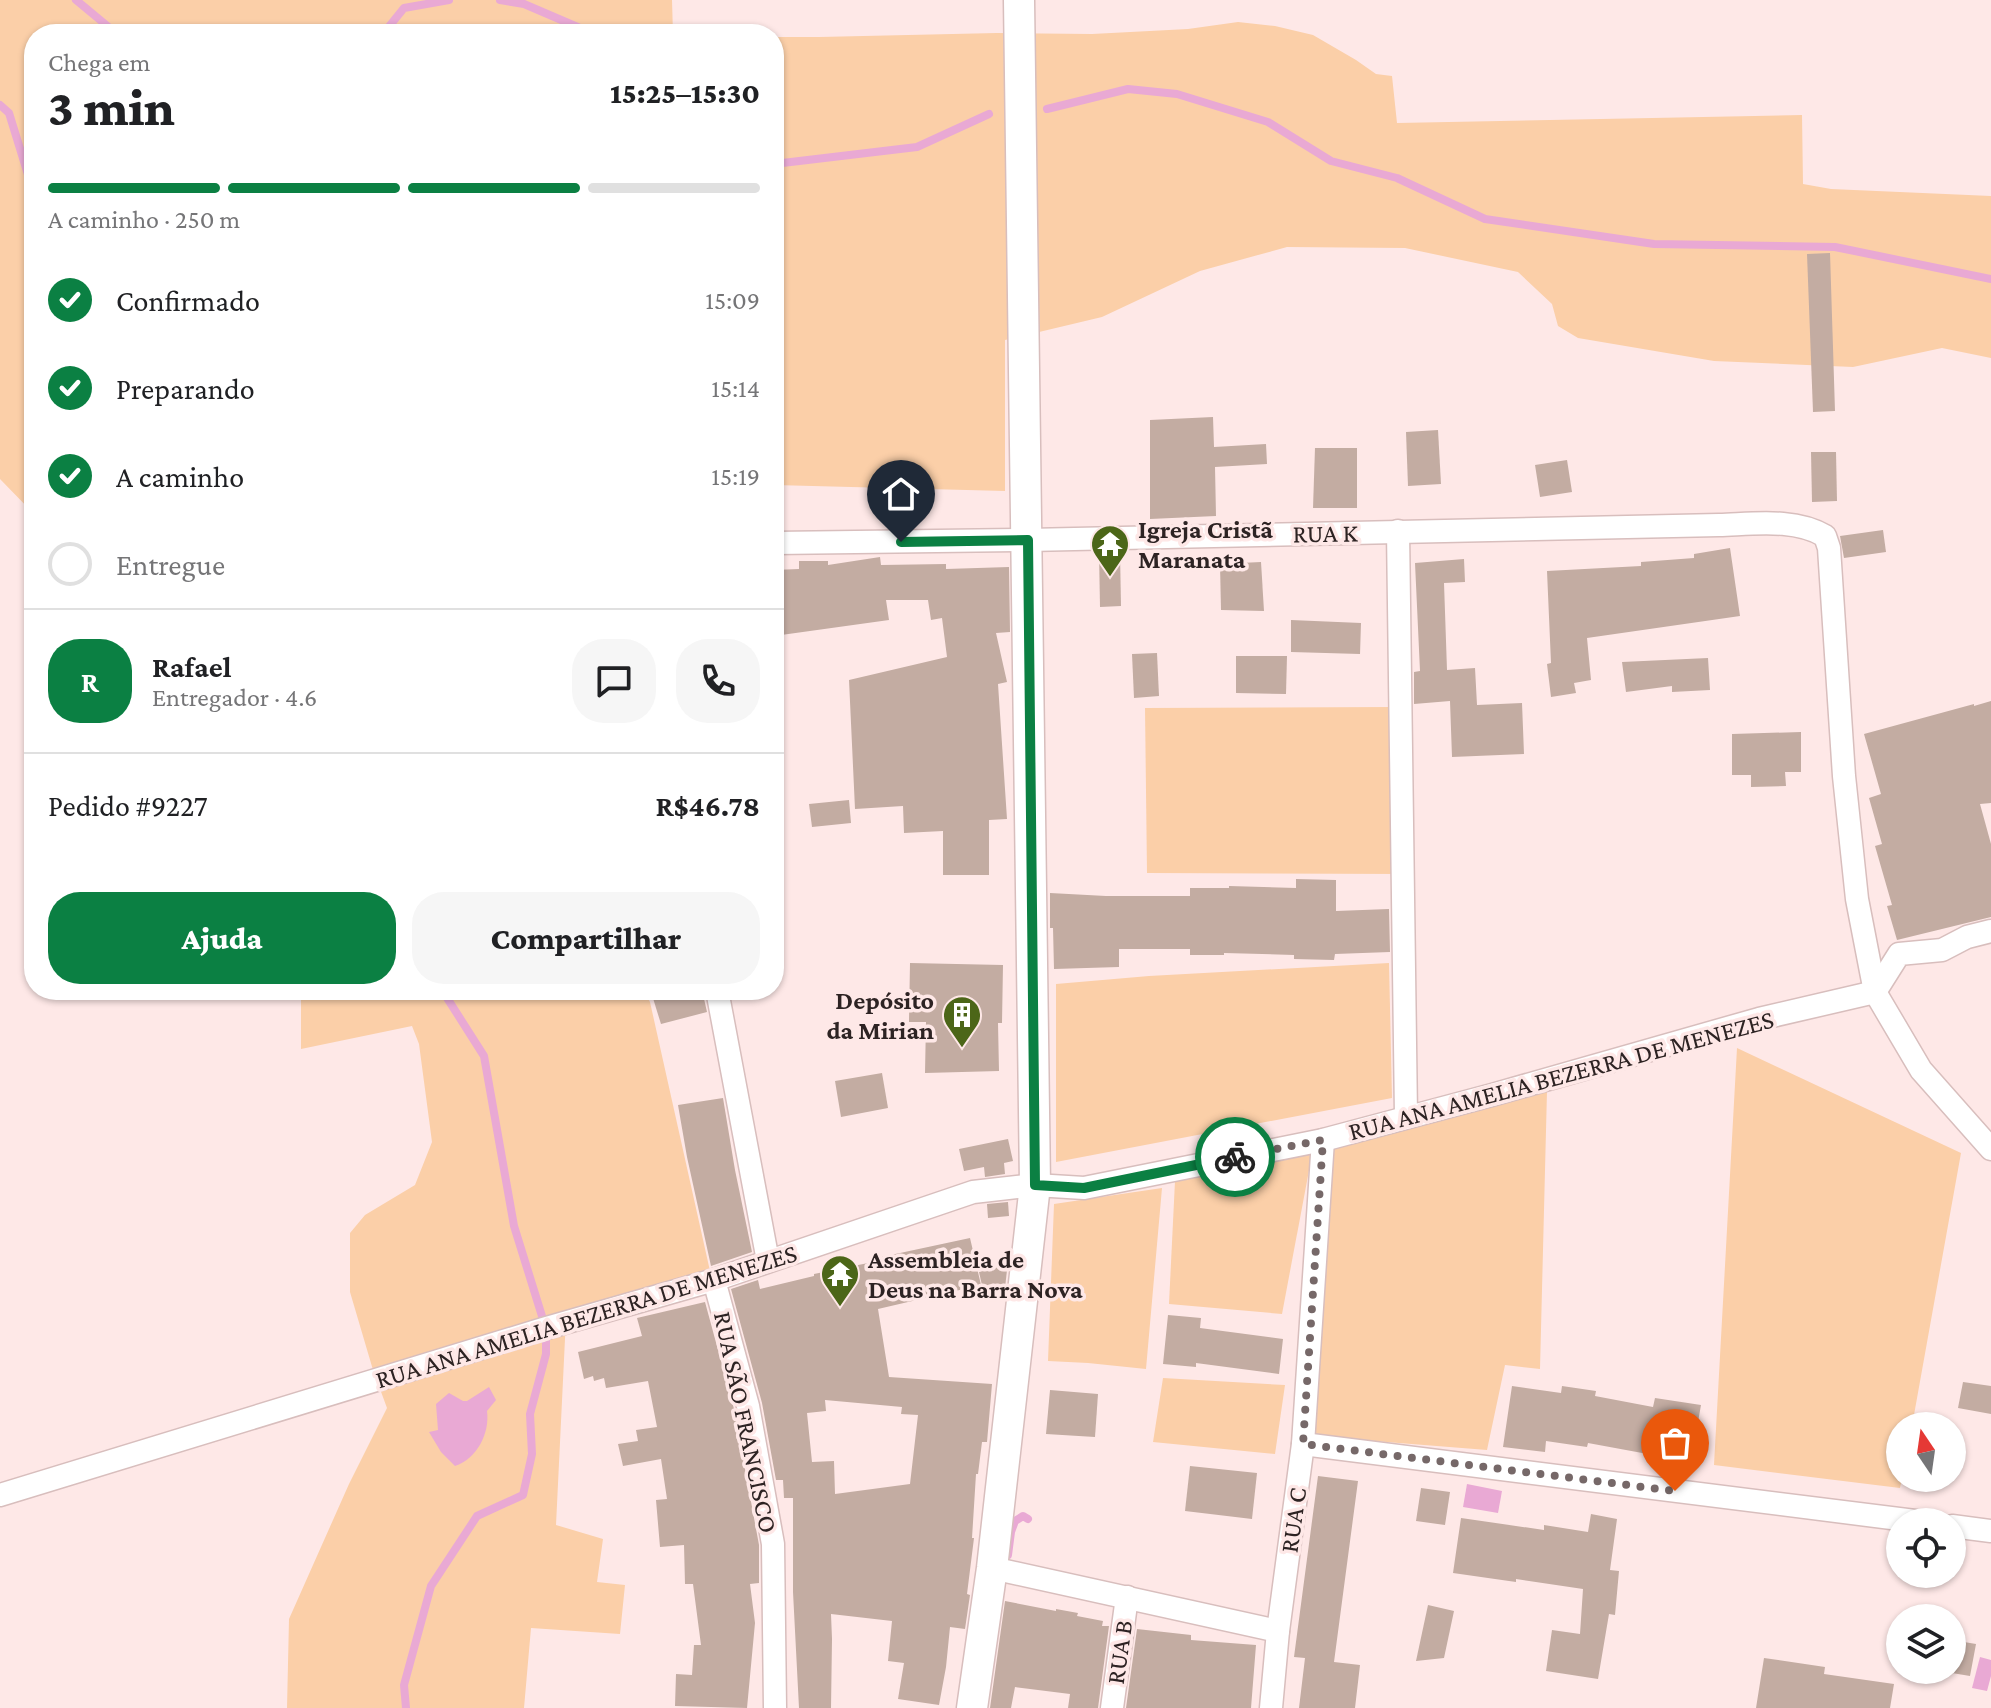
<!DOCTYPE html>
<html lang="pt">
<meta charset="utf-8">
<style>
:root{--surface:#fff;--page:#f6f6f6;--text:#202124;--muted:#757577;--line:#e0e0e0;--accent:#0b8043}
body{margin:0;font-family:"Crimson Pro",serif;background:var(--page);color:var(--text);height:100vh;display:flex;flex-direction:column;font-size:30px;white-space:nowrap}
*{box-sizing:border-box;margin:0}
p{font-size:26px;color:var(--muted)}
.icon{flex:none;width:44px;height:44px;fill:none;stroke:currentColor;stroke-width:2;stroke-linecap:round;stroke-linejoin:round}
.map{position:relative;flex:1;overflow:hidden}
.panel{position:absolute;left:24px;top:24px;width:760px;height:976px;display:flex;flex-direction:column;background:var(--surface);border-radius:32px;box-shadow:0 2px 6px #0004}
.panel>*{flex:none}
.needle{width:52px;rotate:347deg}
.buttons{position:absolute;left:1886px;top:1412px;display:grid;gap:16px}
.buttons a{display:grid;place-items:center;width:80px;height:80px;border-radius:50%;background:var(--surface);box-shadow:0 2px 6px #0004;font-size:40px}
.pin{position:absolute;display:grid;place-items:center;width:68px;height:68px;color:#fff;margin:-82px -34px;border-radius:50% 50% 50% 0;rotate:-45deg;box-shadow:0 0 8px #0007}
.pin .icon{rotate:45deg}
.courier{position:absolute;display:grid;place-items:center;width:80px;height:80px;margin:-40px;border:6px solid #0b8043;border-radius:50%;background:#fff;color:#222;box-shadow:0 2px 10px #0007}
.summary em{font-style:normal;font-weight:800}
.summary div{display:flex;flex-direction:column-reverse}
.summary{display:flex;align-items:center;justify-content:space-between;height:136px;padding:0 24px}
h1{font-size:52px;font-weight:800;line-height:60px}
.bar{display:grid;grid-template-columns:repeat(4,1fr);gap:12px 8px;align-content:center;height:96px;padding:0 24px}
.bar i{height:10px;border-radius:6px;background:var(--line)}
.bar .current{background:var(--accent)}
.bar p{grid-column:span 4}
.line{display:flex;align-items:center;gap:20px;padding:0 24px;border-top:2px solid var(--line)}
.line div{flex:1}
.round{display:grid;place-items:center;flex:none;width:84px;height:84px;border-radius:32px;background:var(--page)}
ol{padding:0 24px;list-style:none}
li{display:flex;align-items:center;gap:24px;height:88px}
li p{margin-inline-start:auto}
li .icon{padding:8px;border-radius:50%;background:var(--accent);color:#fff;stroke-width:4}
li:last-child{color:var(--muted)}
li i{width:44px;height:44px;border:4px solid var(--line);border-radius:50%}
.action{display:flex;gap:16px;margin-top:auto;padding:16px 24px}
.action a{flex:1;height:92px;border-radius:32px;background:var(--accent);color:#fff;font-size:32px;font-weight:800;line-height:92px;text-align:center}
.action a+a{background:var(--page);color:var(--text)}
.map>svg:first-child{display:block}
</style>
<div class="map">
<svg width="1991" height="1708" viewBox="0 0 1991 1708">
<rect width="100%" height="100%" fill="#fee8e7"/>
<g fill="#fbcfa8">
<polygon points="0,0 672,0 673,34 34,34 34,514 0,479"/>
<polygon points="1238,22 1275,26 1313,35 1356,60 1376,74 1392,76 1397,123 1802,115 1803,184 1831,189 1991,196 1991,358 1942,348 1853,367 1714,361 1578,338 1558,326 1552,304 1518,272 1405,248 1287,247 1200,271 1102,317 1005,340 1005,491 774,485 774,37 819,37 997,33 1092,34 1188,29"/>
<polygon points="1396,707 1404,874 1147,873 1145,708"/>
<polygon points="1389,963 1392,1098 1056,1162 1056,984 1149,976"/>
<polygon points="301,990 643,990 650,1002 710,1271 566,1318 556,1525 603,1539 597,1582 625,1585 620,1634 531,1628 524,1708 287,1708 289,1619 349,1484 387,1408 373,1370 350,1292 350,1233 365,1215 415,1185 432,1142 419,1044 412,1026 301,1049"/>
<polygon points="1737,1048 1961,1153 1912,1426 1900,1426 1900,1478 1902,1478 1900,1488 1714,1465"/>
<polygon points="1547,1091 1540,1369 1505,1365 1487,1450 1311,1436 1331,1149"/>
<polygon points="1313,1149 1282,1314 1169,1304 1175,1181"/>
<polygon points="1162,1188 1146,1369 1088,1363 1048,1361 1054,1204"/>
<polygon points="1163,1378 1285,1385 1275,1454 1153,1442"/>
</g>
<g fill="#e9a9d4">
<path d="M489,1387l7,13 -9,11c3,22 -10,48 -32,55l-14,-14 -12,-20 9,-2 -2,-26 13,-11 14,8h4z"/>
<polygon points="1467,1484 1502,1491 1498,1513 1463,1507"/>
<polygon points="1980,1657 1991,1660 1991,1676 1987,1691 1972,1688"/>
</g>
<g fill="none" stroke-linecap="round" stroke-linejoin="round">
<g stroke="#e9a9d4" stroke-width="8">
<polyline points="76,0 117,34"/>
<polyline points="500,0 524,4 594,34"/>
<polyline points="383,34 404,8 449,0"/>
<polyline points="0,105 9,113 34,194"/>
<polyline points="1047,109 1128,89 1177,94 1268,122 1331,161 1397,178 1485,219 1654,244 1835,247 1991,279"/>
<polyline points="774,164 917,147 989,114"/>
<polyline points="1008,1555 1011,1532 1015,1521 1023,1516 1028,1519"/>
<polyline points="406,1708 404,1685 431,1586 477,1516 523,1495 532,1454 530,1414 546,1354 546,1329 514,1226 484,1056 442,990"/>
</g>
</g>
<g fill="#c3aca2" fill-rule="evenodd">
<polygon points="1830,253 1835,411 1813,412 1807,254"/>
<polygon points="1213,417 1214,447 1266,444 1267,464 1215,467 1216,516 1150,519 1150,420"/>
<polygon points="1438,430 1441,484 1408,486 1406,432"/>
<polygon points="1315,448 1357,448 1357,508 1313,508"/>
<polygon points="1811,452 1836,452 1837,501 1812,502"/>
<polygon points="1567,460 1572,492 1540,497 1535,465"/>
<polygon points="1883,530 1886,552 1844,558 1840,536"/>
<polygon points="1730,548 1740,616 1587,638 1591,680 1574,683 1576,693 1551,697 1547,664 1551,663 1547,571 1641,566 1641,562 1694,558 1694,554"/>
<polygon points="1099,552 1120,552 1121,606 1100,607"/>
<polygon points="880,557 881,565 946,564 946,569 1009,567 1010,632 996,633 1007,682 998,684 1007,819 989,820 989,875 943,875 943,831 904,833 903,806 855,809 849,680 947,657 942,618 931,620 928,600 886,600 889,620 774,636 774,570 799,569 799,561 828,561 828,565"/>
<polygon points="1464,559 1465,582 1444,583 1447,670 1475,668 1477,705 1522,703 1524,754 1452,757 1450,701 1414,704 1414,672 1420,671 1415,563"/>
<polygon points="1261,562 1264,611 1221,610 1220,564"/>
<polygon points="1291,620 1361,623 1360,654 1291,652"/>
<polygon points="1157,653 1159,696 1134,698 1132,654"/>
<polygon points="1236,656 1287,656 1286,694 1236,693"/>
<polygon points="1708,658 1710,690 1672,692 1672,686 1626,692 1622,662"/>
<polygon points="1991,701 1991,803 1980,804 1991,844 1991,917 1897,940 1887,906 1892,905 1875,846 1882,844 1869,798 1881,794 1864,734 1974,704 1974,706"/>
<polygon points="1801,732 1801,772 1785,772 1786,786 1751,787 1751,775 1732,775 1732,734"/>
<polygon points="849,800 851,823 812,827 809,804"/>
<polygon points="1296,879 1336,880 1336,911 1389,909 1390,952 1335,954 1334,960 1294,959 1294,955 1224,953 1224,955 1190,955 1190,949 1119,949 1119,967 1054,969 1053,928 1050,928 1050,893 1106,896 1190,896 1190,888 1229,888 1229,886 1296,888"/>
<polygon points="910,963 1003,965 1002,1023 998,1023 999,1071 925,1073 926,1022 909,1022"/>
<polygon points="671,990 702,990 707,1012 661,1024 652,995"/>
<polygon points="882,1073 888,1108 841,1117 835,1081"/>
<polygon points="723,1098 735,1170 752,1252 711,1266 687,1157 678,1105"/>
<polygon points="1008,1139 1013,1161 1004,1163 1005,1174 985,1177 984,1167 964,1171 959,1149"/>
<polygon points="1008,1202 1009,1216 988,1218 987,1204"/>
<path d="M970,1238l11,47 -103,24 11,68 103,7 -5,58h-5l-4,32h-2l-4,64h2l-7,56 3,1 -5,34 -15,-2 -4,40 -7,38 -41,-6 6,-36 -16,-2 4,-40 -61,-7 1,25 -1,69h-32l-6,-116v-94h-9l-1,-18h-7l-14,-77 -31,-114 27,-9 2,9 54,-13v-2l59,-12 -1,-3zM825,1400l77,7 -1,7 17,1 -8,69 -75,10 -1,-33 -22,1 -5,-49 19,-2z"/>
<polygon points="1006,1265 1007,1270 1005,1288 984,1294 979,1272"/>
<polygon points="705,1302 734,1409 759,1545 759,1583 750,1584 755,1623 747,1708 675,1706 676,1674 692,1675 694,1645 701,1645 693,1584 685,1584 684,1545 660,1547 656,1500 667,1499 661,1459 623,1466 618,1444 638,1441 636,1430 657,1427 648,1381 606,1388 604,1378 594,1381 593,1376 584,1379 578,1352 642,1336 637,1318"/>
<polygon points="1168,1315 1201,1318 1200,1328 1283,1339 1279,1374 1196,1363 1196,1367 1163,1364"/>
<polygon points="1963,1382 1991,1386 1991,1414 1958,1408"/>
<polygon points="1512,1386 1561,1393 1562,1386 1596,1391 1595,1396 1653,1407 1655,1398 1701,1405 1691,1462 1588,1443 1587,1447 1546,1441 1545,1452 1503,1447"/>
<polygon points="1050,1390 1098,1394 1095,1437 1046,1434"/>
<polygon points="1190,1466 1257,1473 1252,1519 1185,1511"/>
<polygon points="1318,1476 1358,1481 1334,1662 1360,1665 1355,1708 1299,1708 1305,1658 1294,1657"/>
<polygon points="1421,1488 1450,1492 1445,1525 1416,1521"/>
<polygon points="1591,1514 1617,1519 1610,1570 1619,1571 1615,1615 1609,1614 1598,1679 1546,1671 1552,1630 1580,1634 1583,1589 1516,1579 1516,1582 1453,1573 1461,1518 1544,1530 1544,1525 1588,1532"/>
<polygon points="1005,1601 1056,1611 1056,1609 1078,1613 1077,1616 1103,1621 1102,1626 1109,1626 1098,1708 1068,1708 1070,1694 1015,1687 1011,1708 990,1708"/>
<polygon points="1428,1605 1454,1611 1444,1658 1416,1661"/>
<polygon points="1137,1629 1191,1635 1191,1640 1256,1645 1251,1708 1126,1708"/>
<polygon points="1952,1640 1976,1644 1970,1676 1952,1673"/>
<polygon points="1764,1658 1825,1667 1824,1674 1894,1684 1890,1708 1756,1708"/>
</g>
<g fill="none" stroke-linecap="round" stroke-linejoin="round">
<g stroke="#d8bebd" stroke-width="25">
<g id="street">
<polyline points="1398,531 1406,1116"/>
<path d="M774,543l254,-3 691,-15c35,-1 76,-7 106,11l4,12 15,228 13,123 18,93 46,78 70,79"/>
<polyline points="717,990 768,1261"/>
<polyline points="1875,992 1899,954 1942,950 1967,937 1991,931"/>
<polyline points="714,1280 748,1406 773,1544 775,1708"/>
<polyline points="1303,1444 1923,1522"/>
<polyline points="0,1495 543,1329 714,1280 973,1192 1035,1185 1084,1188 1323,1140 1492,1095 1759,1019 1875,992"/>
<polyline points="1952,1526 1991,1531"/>
<polyline points="992,1568 1278,1631"/>
<polyline points="1112,1708 1127,1597"/>
<polyline points="1271,1708 1278,1631 1303,1444 1323,1140"/>
</g>
</g>
<g stroke="#d8bebd" stroke-width="33">
<polyline id="secondary" points="972,1708 992,1568 1035,1185 1019,0"/>
</g>
<use href="#street" stroke="#fff" stroke-width="22"/>
<use href="#secondary" stroke="#fff" stroke-width="30"/>
</g>
<g fill="none" stroke-linecap="round" stroke-linejoin="round">
<polyline stroke="#766868" stroke-width="8" stroke-dasharray="0 14.4" points="1235,1157 1323,1140 1303,1444 1675,1491"/>
<polyline stroke="#0b8043" stroke-width="10" points="901,542 1028,540 1035,1185 1084,1188 1235,1157"/>
</g>
<defs>
<g id="temple-pin" transform="scale(2)"><path d="M0 17L-7.5 6A9.5 9.5 0 1 1 7.5 6Z" fill="#4c6618" stroke="#fee8e7"/><path d="M0-6L5-2H3V0L6.5 2.5H4V6H1.5V3h-3V6H-4V2.5H-6.5L-3 0V-2H-5Z" fill="#fff"/></g>
<g id="building-pin" transform="scale(2)"><path d="M0 17L-7.5 6A9.5 9.5 0 1 1 7.5 6Z" fill="#4c6618" stroke="#fee8e7"/><path d="M-4-6H4V6H1V3H-1V6H-4ZM-2.5-4.3h1.7v1.8h-1.7ZM.8-4.3h1.7v1.8H.8ZM-2.5-1h1.7V.8h-1.7ZM.8-1h1.7V.8H.8Z" fill="#fff"/></g>
</defs>
<g fill-rule="evenodd">
<use href="#temple-pin" x="1110" y="544"/>
<use href="#building-pin" x="962" y="1015"/>
<use href="#temple-pin" x="840" y="1274"/>
</g>
<g text-anchor="middle" stroke-width="7" stroke-linejoin="round" paint-order="stroke">
<g font-size="26" font-weight="bold" fill="#2d2323" stroke="#fee8e7" text-anchor="start">
<text x="1138" y="538">Igreja Cristã<tspan x="1138" dy="30">Maranata</tspan></text>
<text x="934" y="1009" text-anchor="end">Depósito<tspan x="934" dy="30">da Mirian</tspan></text>
<text x="868" y="1268">Assembleia de<tspan x="868" dy="30">Deus na Barra Nova</tspan></text>
</g>
<g font-size="26" fill="#2d2323" stroke="#fee8e7">
<text transform="translate(1325 533) rotate(-1)" y="9">RUA K</text>
<text transform="translate(1561 1075) rotate(-15)" y="9">RUA ANA AMELIA BEZERRA DE MENEZES</text>
<text transform="translate(586 1316) rotate(-17)" y="9">RUA ANA AMELIA BEZERRA DE MENEZES</text>
<text transform="translate(746 1422) rotate(78)" y="9">RUA SÃO FRANCISCO</text>
<text transform="translate(1293 1520) rotate(-82)" y="9">RUA C</text>
<text transform="translate(1119 1652) rotate(-82)" y="9">RUA B</text>
</g>
</g>
</svg>
<div class="buttons">
<a><svg class="needle" viewBox="-14 -14 28 28"><path d="M0-13l5 13h-10z" fill="#e53935"/><path d="M0 13l5-13h-10z" fill="#757577"/></svg></a>
<a><svg class="icon" aria-label="locate" viewBox="0 0 24 24"><circle cx="12" cy="12" r="6"/><path d="M12 2v4M12 18v4M2 12h4M18 12h4"/></svg></a>
<a><svg class="icon" aria-label="layers" viewBox="0 0 24 24"><path d="M12 4l9 5-9 5-9-5zM3 14l9 5 9-5"/></svg></a>
</div>
<div class="pin" style="left:1675px;top:1491px;background:#ea580c"><svg class="icon" aria-label="bag" viewBox="0 0 24 24"><path d="M5 8h14l-1 12H6zM9 8a3 3 0 0 1 6 0"/></svg></div>
<div class="pin" style="left:901px;top:542px;background:#1f2937"><svg class="icon" aria-label="home" viewBox="0 0 24 24"><path d="M3 11l9-7 9 7M6 9v11h12V9"/></svg></div>
<div class="courier" style="left:1235px;top:1157px"><svg class="icon" aria-label="bike" viewBox="0 0 24 24"><circle cx="6" cy="16" r="4"/><circle cx="18" cy="16" r="4"/><path d="M6 16l4-8h5l3 8M10 8l3 8H6M13 5h3"/></svg></div>
<section class="panel">
<div class="summary"><div><h1>3 min</h1><p>Chega em</p></div><em>15:25–15:30</em></div>
<div class="bar"><i class="current"></i><i class="current"></i><i class="current"></i><i></i><p>A caminho · 250 m</p></div>
<ol>
<li><svg class="icon" aria-label="check" viewBox="0 0 24 24"><path d="M5 12l5 5 9-10"/></svg>Confirmado<p>15:09</p></li>
<li><svg class="icon" aria-label="check" viewBox="0 0 24 24"><path d="M5 12l5 5 9-10"/></svg>Preparando<p>15:14</p></li>
<li><svg class="icon" aria-label="check" viewBox="0 0 24 24"><path d="M5 12l5 5 9-10"/></svg>A caminho<p>15:19</p></li>
<li><i></i>Entregue</li>
</ol>
<div class="line" style="height:144px"><b class="round" style="background:var(--accent);color:#fff">R</b><div><b>Rafael</b><p>Entregador · 4.6</p></div><a class="round"><svg class="icon" aria-label="chat" viewBox="0 0 24 24"><path d="M4 5h16v11H9l-5 4z"/></svg></a><a class="round"><svg class="icon" aria-label="phone" viewBox="0 0 24 24"><path d="M5 4h4l2 5-3 2q2 4 5 5l2-3 5 2v4C11 20 4 13 5 4z"/></svg></a></div>
<div class="line" style="height:104px"><div>Pedido #9227</div><b>R$46.78</b></div>
<div class="action"><a>Ajuda</a><a>Compartilhar</a></div>
</section>
</div>
